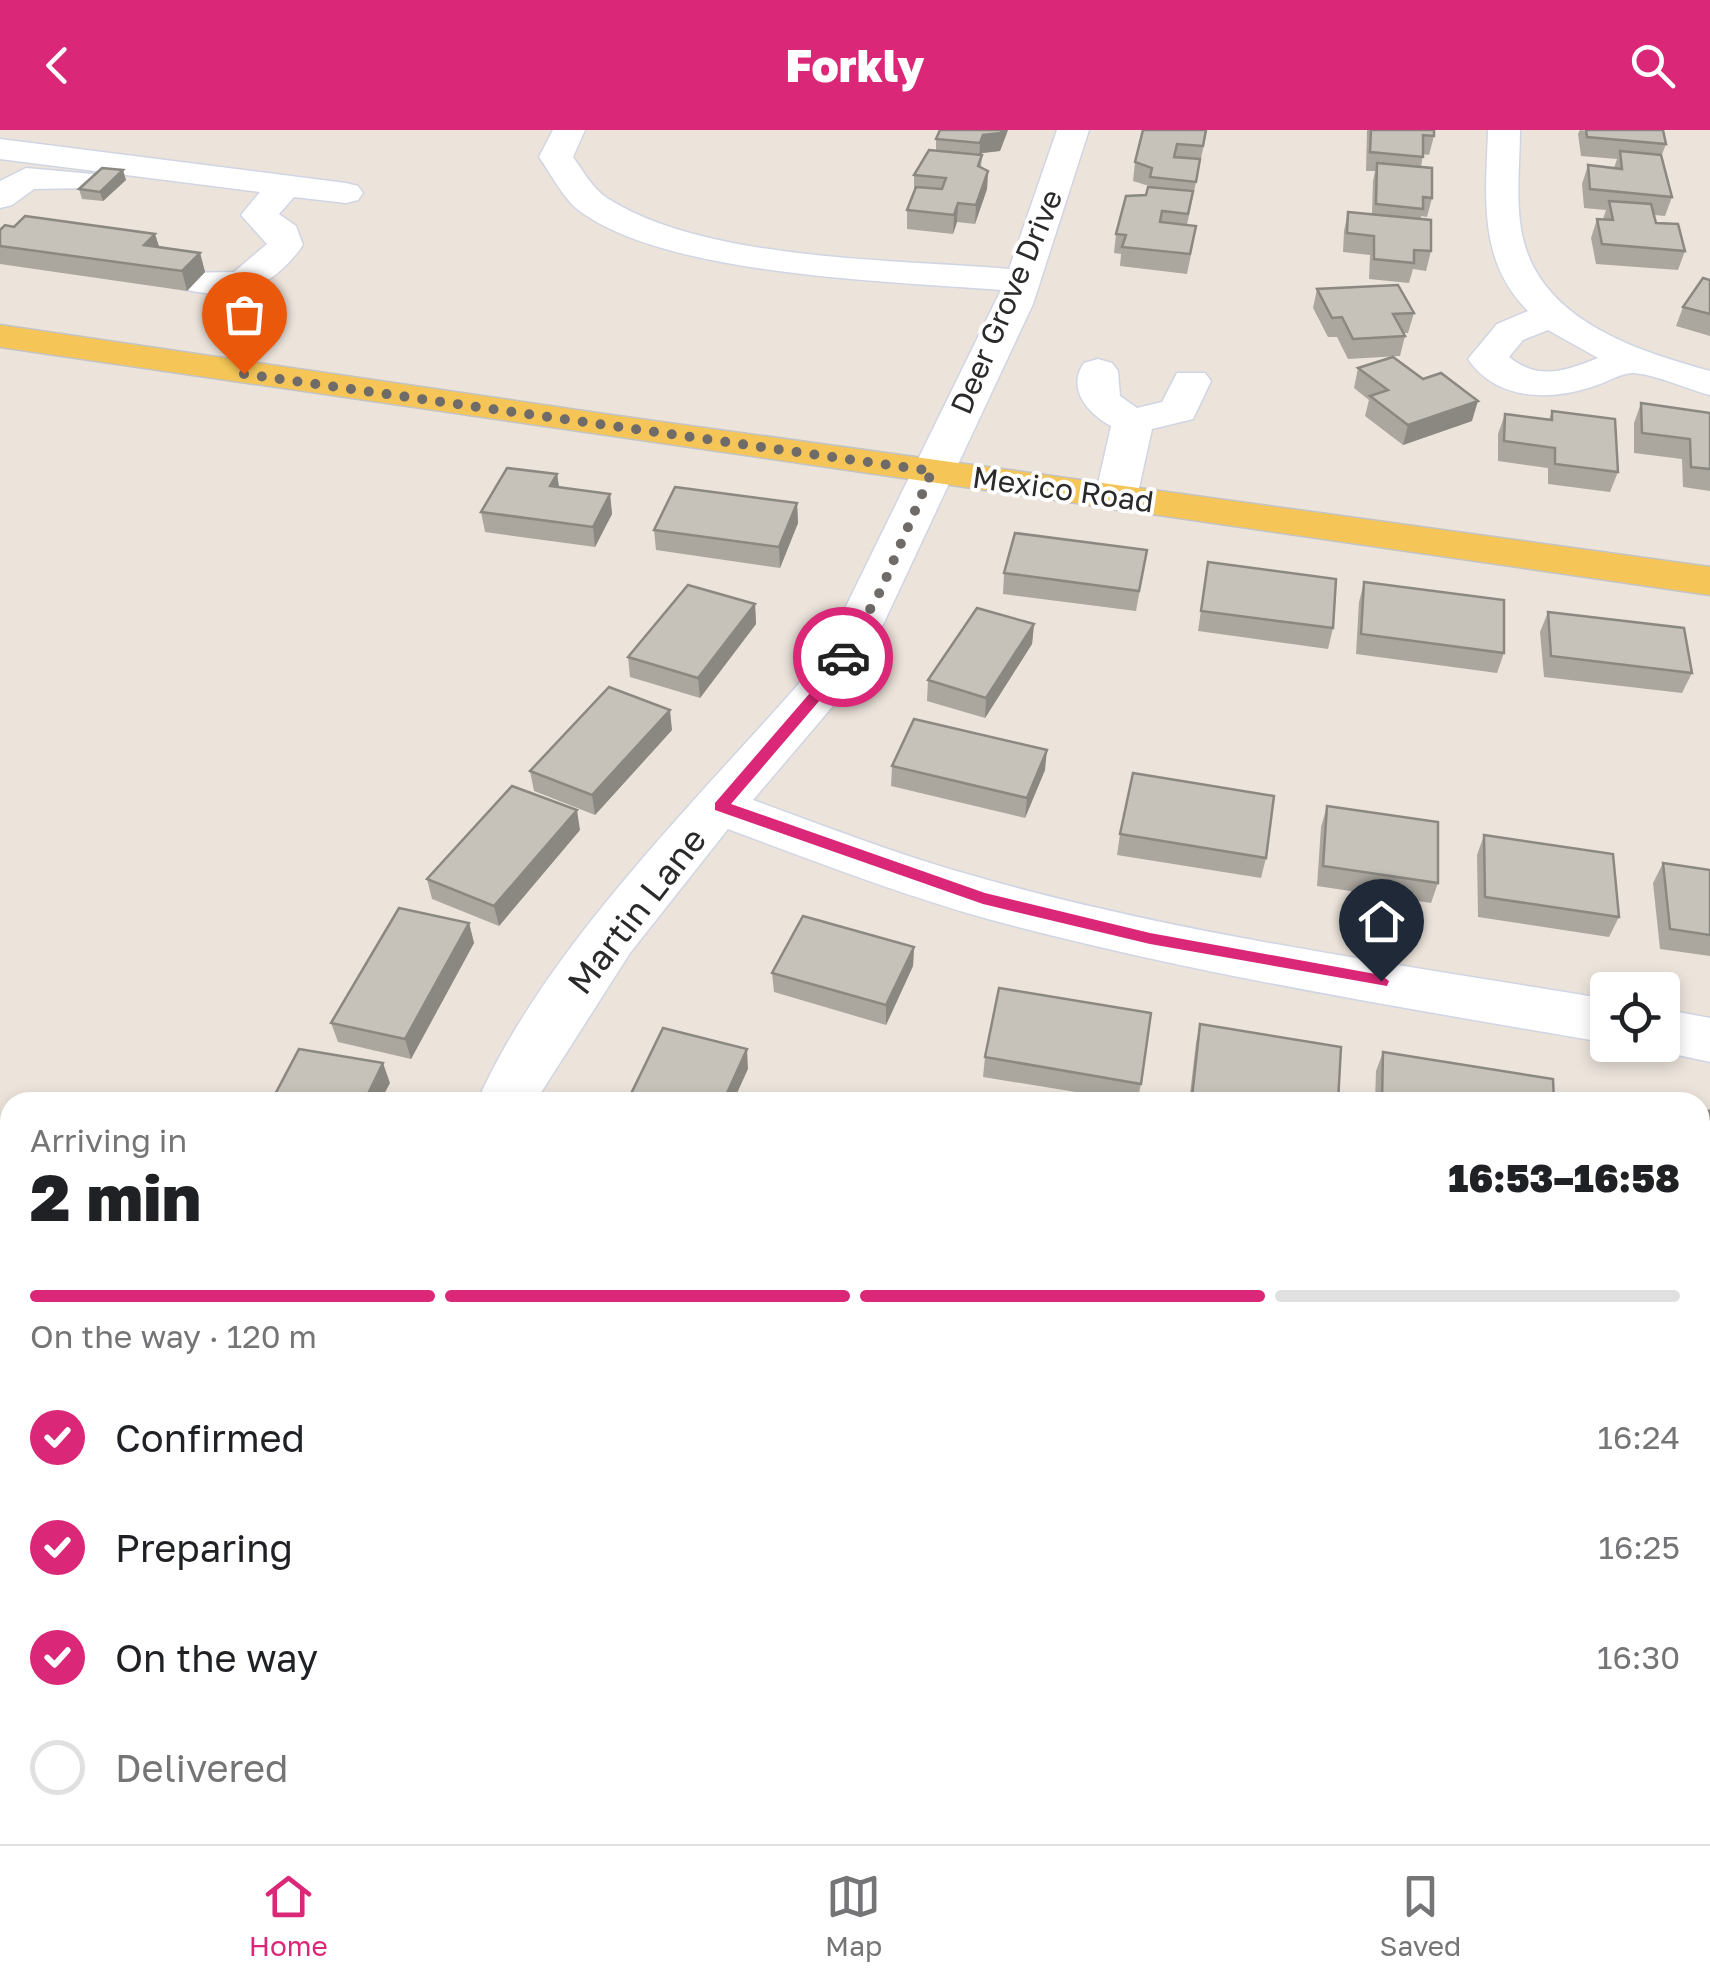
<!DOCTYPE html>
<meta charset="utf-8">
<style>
:root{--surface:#fff;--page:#f2f2f2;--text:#202124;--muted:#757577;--line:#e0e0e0;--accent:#db2777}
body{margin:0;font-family:"Golos Text",sans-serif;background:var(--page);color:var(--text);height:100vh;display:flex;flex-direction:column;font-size:38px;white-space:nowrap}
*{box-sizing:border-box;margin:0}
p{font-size:32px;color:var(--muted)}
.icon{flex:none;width:55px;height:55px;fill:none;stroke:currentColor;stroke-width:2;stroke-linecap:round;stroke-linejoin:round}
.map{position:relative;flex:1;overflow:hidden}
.details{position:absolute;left:0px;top:962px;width:1710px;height:752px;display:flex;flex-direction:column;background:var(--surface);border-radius:30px 30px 0 0;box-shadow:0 5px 15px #0003}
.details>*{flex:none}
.controls{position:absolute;left:1590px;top:842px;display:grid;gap:20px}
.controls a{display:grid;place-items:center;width:90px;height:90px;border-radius:10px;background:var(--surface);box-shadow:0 5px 15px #0003;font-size:50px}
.pin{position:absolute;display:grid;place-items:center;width:85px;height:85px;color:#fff;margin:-102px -42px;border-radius:50% 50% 50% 0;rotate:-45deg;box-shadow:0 0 10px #0007}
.pin .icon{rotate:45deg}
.courier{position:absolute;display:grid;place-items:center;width:100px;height:100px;margin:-50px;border:8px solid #db2777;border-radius:50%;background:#fff;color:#222;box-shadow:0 2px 12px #0007}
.head em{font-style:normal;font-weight:800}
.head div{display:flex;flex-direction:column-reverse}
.head{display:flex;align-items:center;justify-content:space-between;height:170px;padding:0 30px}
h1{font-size:65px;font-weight:800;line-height:75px}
.bar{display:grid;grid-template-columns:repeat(4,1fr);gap:15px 10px;align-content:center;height:120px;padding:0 30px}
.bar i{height:12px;border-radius:8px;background:var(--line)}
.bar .active{background:var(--accent)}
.bar p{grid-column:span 4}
ol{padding:0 30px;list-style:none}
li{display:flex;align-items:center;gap:30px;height:110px}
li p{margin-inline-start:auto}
li .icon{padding:10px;border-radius:50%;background:var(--accent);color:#fff;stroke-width:4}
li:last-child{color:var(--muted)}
li i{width:55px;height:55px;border:5px solid var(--line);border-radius:50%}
header{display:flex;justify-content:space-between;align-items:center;height:130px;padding:0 30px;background:var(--accent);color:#fff;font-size:45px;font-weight:800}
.menu{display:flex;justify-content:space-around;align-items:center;height:140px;border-top:2px solid var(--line);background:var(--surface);font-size:28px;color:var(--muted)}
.menu a{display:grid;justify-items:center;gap:5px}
.menu .active{color:var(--accent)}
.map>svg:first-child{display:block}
</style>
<header><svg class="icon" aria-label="back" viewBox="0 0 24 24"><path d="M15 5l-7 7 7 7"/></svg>Forkly<svg class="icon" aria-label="search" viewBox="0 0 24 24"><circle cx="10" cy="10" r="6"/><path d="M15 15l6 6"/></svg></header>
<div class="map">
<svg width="1710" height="1714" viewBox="0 0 1710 1714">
<rect width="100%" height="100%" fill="#ece4db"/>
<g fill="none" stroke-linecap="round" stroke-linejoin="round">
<g stroke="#d0d5e3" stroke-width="3">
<g id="minor">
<path d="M553,0h32l-12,27c10,14 20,32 34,41 97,63 287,61 402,71l48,-139h32l-56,174 -160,342 -35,54 -85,100c66,24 132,50 200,70 213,63 436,93 655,129v44c-208,-36 -417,-69 -620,-124 -89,-25 -174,-58 -260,-90l-98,124 -95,149h-58c67,-152 217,-299 327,-424l24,-35 173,-353c-111,-9 -331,-14 -420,-78 -18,-13 -29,-37 -42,-55z"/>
<path d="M1488,0h32c0,37 -6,80 5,116 23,77 116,106 185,125v24c-24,-6 -52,-20 -76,-22 -11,-1 -27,9 -37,12 -44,16 -100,17 -129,-26l29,-35 31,-13c-51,-51 -42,-115 -40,-181zM1548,200l50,28c-33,13 -59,23 -89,-1l14,-17z"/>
<path d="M0,9l346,44 12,3 5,7 -5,7 -12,3 -52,-6 -15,17 17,12 7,19c-31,44 -68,57 -120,44l-5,-8 5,-8 51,-1 33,-28 -26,-29 19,-23 -260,-33z"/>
<polygon points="26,38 93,44 98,51 93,58 34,59 12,75 0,78 0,51"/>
<path d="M1098,229l14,4 6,8 2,25 17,12 25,-6 15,-29h28l6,8 -18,38 -41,10 -15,68 -6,9 -15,4 -15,-4 -6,-9 16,-71c-23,-12 -45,-38 -27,-63z"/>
<polygon points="1662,879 1710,888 1710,932 1642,917 1662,915"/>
<polygon points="1700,1614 1710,1616 1710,1692 1700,1690"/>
<polygon points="129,1705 206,1705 203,1714 125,1714"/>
</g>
</g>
<g stroke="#c3c3c3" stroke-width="3">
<polygon id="major" points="0,195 611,285 1710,437 1710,465 0,217"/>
</g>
<use href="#minor" fill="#fff" fill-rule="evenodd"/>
<use href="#major" fill="#f5c657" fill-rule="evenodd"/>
</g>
<g fill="#aba79f">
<polygon points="1008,0 1000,21 982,23 982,25 981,37 988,41 987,59 975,94 957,92 953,104 907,99 907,80 914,63 914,45 936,21 936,9"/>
<polygon points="1143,0 1207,0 1187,95 1193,115 1187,144 1120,136 1121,124 1114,123 1116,104 1146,65 1149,56 1133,51 1135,32"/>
<polygon points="1367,0 1434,0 1434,6 1429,25 1423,24 1421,37 1432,68 1427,87 1421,86 1421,89 1431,121 1426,141 1413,139 1409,153 1369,149 1370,125 1343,122 1344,101 1348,82 1372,84 1373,51 1375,41 1366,41"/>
<polygon points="1580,0 1666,14 1661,27 1672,67 1665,86 1654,85 1656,93 1685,121 1678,140 1596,134 1591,108 1597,89 1603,89 1606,80 1584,78 1582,54 1588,35 1614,38 1617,29 1581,26 1578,4"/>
<polygon points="126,50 103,71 82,69 79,59"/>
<polygon points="0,100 155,104 159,117 200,123 205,142 187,161 0,134"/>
<polygon points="1710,150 1710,206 1676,196 1683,177"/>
<polygon points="1317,159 1414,183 1408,203 1404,203 1405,206 1400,226 1348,229 1337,207 1328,207 1313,178"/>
<polygon points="1358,238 1472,291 1403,315 1365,286 1369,270 1354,258"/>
<polygon points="1641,273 1710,283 1710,361 1683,357 1682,329 1634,323 1634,293"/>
<polygon points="1552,281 1618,342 1610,362 1548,354 1548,338 1498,331 1498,304 1505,284 1549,290"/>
<polygon points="557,344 559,358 610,364 612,384 595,417 485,402 481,382"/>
<polygon points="797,373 798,393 780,438 656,420 654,400"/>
<polygon points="1147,420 1136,481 1003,464 1004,443"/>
<polygon points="1208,432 1333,498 1328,519 1198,501"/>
<polygon points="1364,452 1504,523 1497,543 1356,524 1359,472"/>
<polygon points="755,474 756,494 700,568 630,547 628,527"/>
<polygon points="1548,482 1692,543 1682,563 1544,547 1540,502"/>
<polygon points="1034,494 1032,514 985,588 927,571 928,550"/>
<polygon points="672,600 595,685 534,661 530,641"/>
<polygon points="892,636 1045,640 1025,688 891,656"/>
<polygon points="1327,676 1438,753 1431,773 1317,756 1321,697"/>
<polygon points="580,700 499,796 432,769 427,749"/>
<polygon points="1120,704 1266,728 1261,748 1117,725"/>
<polygon points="1484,705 1619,787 1609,807 1478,787 1477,725"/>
<polygon points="1663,733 1710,740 1710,826 1660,819 1653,753"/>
<polygon points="469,793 474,813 411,929 338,912 331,893"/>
<polygon points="914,817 913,836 886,895 774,862 772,843"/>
<polygon points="1200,894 1338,972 1189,972 1196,913"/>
<polygon points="1383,922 1554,972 1375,972 1376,941"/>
<polygon points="985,927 1141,954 1137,972 983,947"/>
<polygon points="1700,980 1710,981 1710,1080 1700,1078"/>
<polygon points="1700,1375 1710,1377 1710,1498 1700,1496"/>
<polygon points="733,1705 930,1705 929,1714 752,1714 734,1710"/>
</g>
<g fill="#8b8882">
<polygon points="1002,0 1008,0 1000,21 982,23 979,32 980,13 983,5"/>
<polygon points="123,40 126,50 103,71 100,62"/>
<polygon points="988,41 987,59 975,94 976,75"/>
<polygon points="958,73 957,92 953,104 954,85"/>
<polygon points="155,104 161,123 144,115"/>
<polygon points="200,123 205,142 187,161 182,141"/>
<polygon points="1478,271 1472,291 1403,315 1408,295"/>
<polygon points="557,344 560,364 550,356"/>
<polygon points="610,364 612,384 595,417 593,397"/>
<polygon points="797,373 798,393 780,438 779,417"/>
<polygon points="755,474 756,494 700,568 698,548"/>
<polygon points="1034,494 1032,514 985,588 986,568"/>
<polygon points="670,580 672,600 595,685 592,665"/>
<polygon points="1047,620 1045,640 1025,688 1027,668"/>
<polygon points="577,680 580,700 499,796 494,776"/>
<polygon points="469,793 474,813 411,929 405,909"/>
<polygon points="914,817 913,836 886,895 886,875"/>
<polygon points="747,919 748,939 733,972 723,972"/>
<polygon points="383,933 390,953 380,972 364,972"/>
<polygon points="10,1659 10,1703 5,1714 0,1714 0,1679"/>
</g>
<g fill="#c7c2b9" stroke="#8b8882" stroke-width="2.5">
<polygon points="940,0 1002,0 1001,3 983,5 980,13 936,9"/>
<polygon points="1143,0 1206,0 1203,16 1177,14 1174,27 1200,29 1196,52 1150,47 1152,38 1135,32"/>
<polygon points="1371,0 1434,0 1434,6 1423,5 1423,27 1370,22"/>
<polygon points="1586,0 1663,0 1666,14 1587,7"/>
<polygon points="929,20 982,25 978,36 988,41 976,75 958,73 954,85 907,80 916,57 942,59 946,48 914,45"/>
<polygon points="1620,21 1661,25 1672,67 1590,59 1588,35 1622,39"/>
<polygon points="1377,33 1432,38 1432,68 1423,67 1423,79 1376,74"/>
<polygon points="102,38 123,40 100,62 79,59"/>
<polygon points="1148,57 1193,61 1188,84 1162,81 1160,92 1196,96 1190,124 1122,117 1126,105 1116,104 1126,66 1146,65"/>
<polygon points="1609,71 1651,74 1656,93 1678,94 1685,121 1602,114 1597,89 1613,90"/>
<polygon points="1348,82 1431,90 1431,121 1414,120 1414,133 1374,129 1374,106 1347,103"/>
<polygon points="25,86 155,104 144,115 200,123 182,141 0,116 0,100 5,95 14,97"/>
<polygon points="1703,148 1710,150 1710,184 1683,177"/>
<polygon points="1398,155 1414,183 1393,184 1405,206 1353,209 1342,187 1332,188 1317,159"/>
<polygon points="1393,227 1423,249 1441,243 1478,271 1408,295 1370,266 1388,260 1358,238"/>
<polygon points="1641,273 1710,283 1710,339 1691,337 1690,309 1642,303"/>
<polygon points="1552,281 1615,289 1618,342 1555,334 1555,318 1504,311 1505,284 1552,290"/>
<polygon points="507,338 557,344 550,356 610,364 593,397 481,382"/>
<polygon points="675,357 797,373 779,417 654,400"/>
<polygon points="1015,403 1147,420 1139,461 1004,443"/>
<polygon points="1208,432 1336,449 1333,498 1201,481"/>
<polygon points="1364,452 1504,470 1504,523 1361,504"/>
<polygon points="688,455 755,474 698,548 628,527"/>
<polygon points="977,478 1034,494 986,568 928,550"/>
<polygon points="1548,482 1684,498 1692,543 1551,526"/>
<polygon points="609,557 670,580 592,665 530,641"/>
<polygon points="914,589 1047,620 1027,668 892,636"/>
<polygon points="1133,643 1274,666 1266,728 1120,704"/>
<polygon points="512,656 577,680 494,776 427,749"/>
<polygon points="1327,676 1438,692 1438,753 1323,736"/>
<polygon points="1484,705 1613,724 1619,787 1485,767"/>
<polygon points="1663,733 1710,740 1710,805 1670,799"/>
<polygon points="399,778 469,793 405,909 331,893"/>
<polygon points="803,786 914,817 886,875 772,843"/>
<polygon points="999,858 1151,883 1141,954 985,927"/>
<polygon points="1200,894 1341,917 1338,972 1222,972 1192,967"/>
<polygon points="663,898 747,919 723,972 627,972"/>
<polygon points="299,919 383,933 364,972 271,972"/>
<polygon points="1383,922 1553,949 1554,972 1382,972"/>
<polygon points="1602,964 1655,972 1602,972"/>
<polygon points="1700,980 1710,981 1710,1059 1700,1057"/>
<polygon points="1700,1375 1710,1377 1710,1480 1700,1478"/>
<polygon points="0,1495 10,1498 10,1659 0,1679"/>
<polygon points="763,1705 930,1705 928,1714 800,1714"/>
<polygon points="1021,1705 1188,1705 1187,1714 1020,1714"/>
</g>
<polygon fill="#db2777" points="838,524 850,527 826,563 731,674 985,763 1150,803 1381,845 1389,851 1387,856 1150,814 983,774 715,680 715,673 816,556"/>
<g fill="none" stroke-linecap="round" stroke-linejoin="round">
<polyline stroke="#6e6b68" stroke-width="10" stroke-dasharray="0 18" points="244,244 932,341 881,460 843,527"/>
</g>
<g text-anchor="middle" stroke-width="8" stroke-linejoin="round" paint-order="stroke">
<g font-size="30" fill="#2a2a2a" stroke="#fff">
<text transform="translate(1007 172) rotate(-67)" y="10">Deer Grove Drive</text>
<text transform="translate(1063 360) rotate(8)" y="10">Mexico Road</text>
</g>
<g font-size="35" fill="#2a2a2a" stroke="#fff">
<text transform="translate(637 781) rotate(-52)" y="12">Martin Lane</text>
</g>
</g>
</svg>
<div class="controls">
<a><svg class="icon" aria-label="locate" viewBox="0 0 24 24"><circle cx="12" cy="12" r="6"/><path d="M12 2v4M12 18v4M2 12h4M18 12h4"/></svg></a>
</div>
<div class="pin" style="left:244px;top:244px;background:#ea580c"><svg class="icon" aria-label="bag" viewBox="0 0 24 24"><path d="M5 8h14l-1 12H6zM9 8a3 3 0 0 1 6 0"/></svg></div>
<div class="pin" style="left:1381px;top:851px;background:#1f2937"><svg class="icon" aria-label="home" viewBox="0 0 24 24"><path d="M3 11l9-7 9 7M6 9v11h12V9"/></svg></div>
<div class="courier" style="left:843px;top:527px"><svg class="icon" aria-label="car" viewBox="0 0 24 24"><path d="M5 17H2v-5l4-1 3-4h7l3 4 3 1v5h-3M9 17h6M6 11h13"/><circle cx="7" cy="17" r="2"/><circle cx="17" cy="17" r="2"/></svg></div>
<section class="details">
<div class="head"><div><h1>2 min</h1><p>Arriving in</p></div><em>16:53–16:58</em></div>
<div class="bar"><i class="active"></i><i class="active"></i><i class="active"></i><i></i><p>On the way · 120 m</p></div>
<ol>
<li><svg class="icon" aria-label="check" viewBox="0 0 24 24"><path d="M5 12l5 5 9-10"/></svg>Confirmed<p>16:24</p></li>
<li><svg class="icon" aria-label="check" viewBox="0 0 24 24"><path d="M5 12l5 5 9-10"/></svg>Preparing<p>16:25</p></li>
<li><svg class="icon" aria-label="check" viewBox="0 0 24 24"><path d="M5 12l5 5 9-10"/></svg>On the way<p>16:30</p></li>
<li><i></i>Delivered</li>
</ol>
</section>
</div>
<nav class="menu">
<a class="active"><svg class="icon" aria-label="home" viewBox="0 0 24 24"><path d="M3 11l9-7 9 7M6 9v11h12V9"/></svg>Home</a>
<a><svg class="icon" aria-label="map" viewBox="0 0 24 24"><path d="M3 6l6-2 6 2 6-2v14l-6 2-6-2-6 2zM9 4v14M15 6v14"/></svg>Map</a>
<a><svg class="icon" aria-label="saved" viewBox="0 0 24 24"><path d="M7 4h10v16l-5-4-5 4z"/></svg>Saved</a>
</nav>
